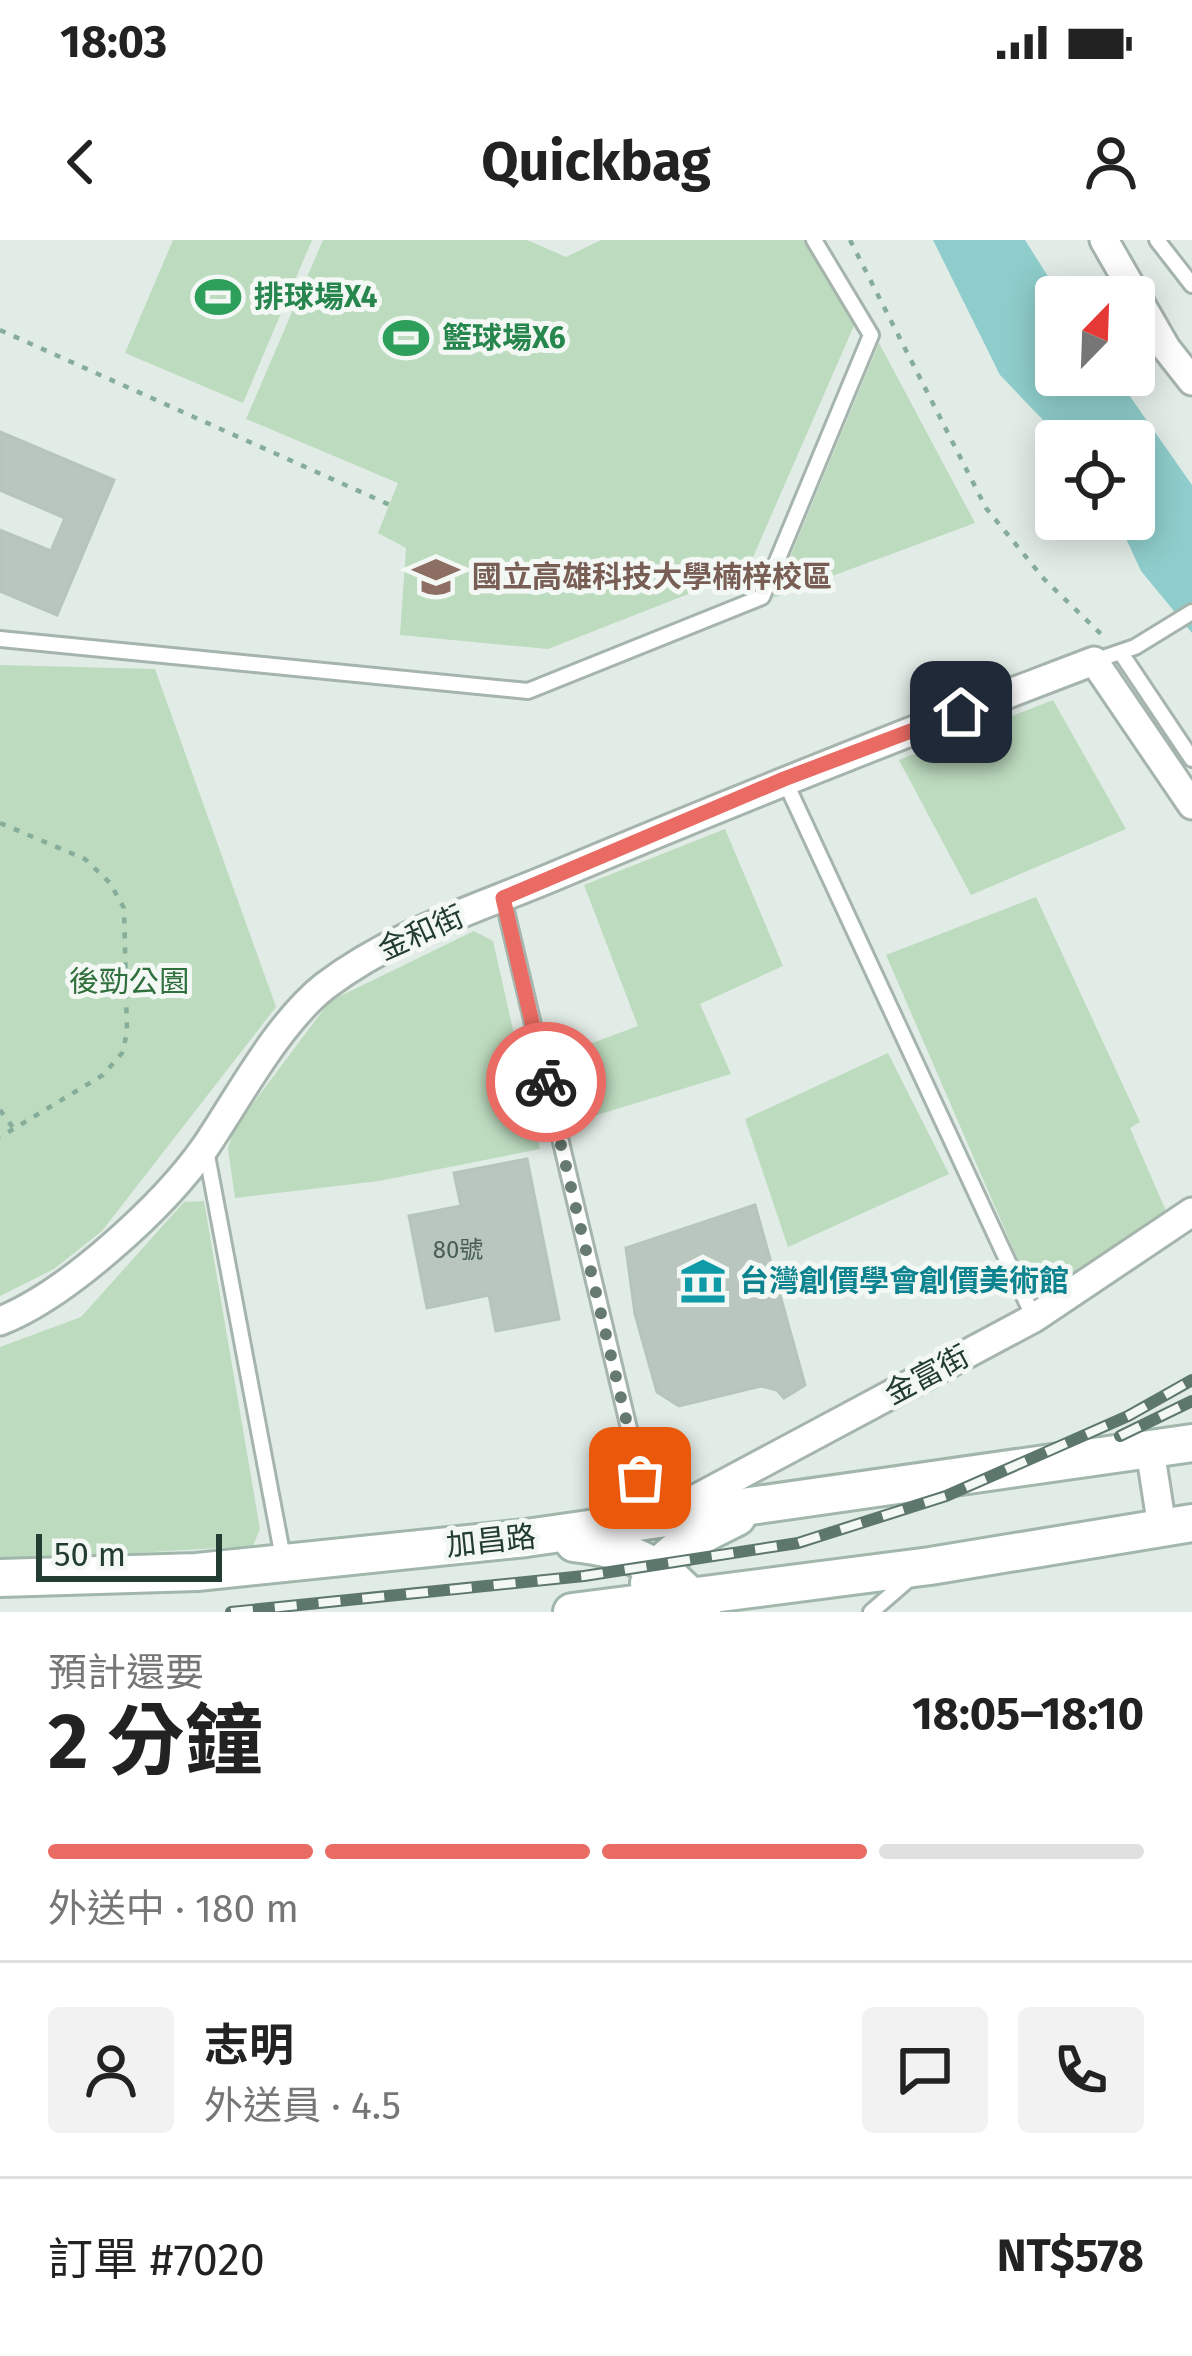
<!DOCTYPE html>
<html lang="zh-TW">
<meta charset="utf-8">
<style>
:root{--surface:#fff;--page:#f2f2f2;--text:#222;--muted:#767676;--line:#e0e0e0;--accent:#e96b63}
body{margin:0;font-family:"Fira Sans","Noto Sans TC",sans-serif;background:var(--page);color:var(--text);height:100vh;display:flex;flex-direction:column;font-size:45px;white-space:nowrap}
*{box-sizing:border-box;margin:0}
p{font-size:39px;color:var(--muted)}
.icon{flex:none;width:66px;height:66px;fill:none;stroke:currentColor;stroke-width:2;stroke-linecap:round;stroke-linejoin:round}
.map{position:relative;height:1372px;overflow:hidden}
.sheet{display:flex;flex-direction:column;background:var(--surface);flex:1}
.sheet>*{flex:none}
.needle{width:78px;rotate:23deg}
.buttons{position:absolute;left:1035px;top:36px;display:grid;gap:24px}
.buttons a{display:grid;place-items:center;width:120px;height:120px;border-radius:12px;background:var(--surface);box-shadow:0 6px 30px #0003;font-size:60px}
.scale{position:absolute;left:36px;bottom:30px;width:186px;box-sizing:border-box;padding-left:12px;border:6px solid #233c31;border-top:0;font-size:33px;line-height:42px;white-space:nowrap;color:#233c31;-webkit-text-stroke:9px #f3f8f4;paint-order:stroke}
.pin{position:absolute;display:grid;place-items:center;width:102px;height:102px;color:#fff;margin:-51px;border-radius:24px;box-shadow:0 6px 18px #0006}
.courier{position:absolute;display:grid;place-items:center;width:120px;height:120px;margin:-60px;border:9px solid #e96b63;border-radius:50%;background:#fff;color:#222;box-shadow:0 3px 15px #0007}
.overview em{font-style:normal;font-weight:700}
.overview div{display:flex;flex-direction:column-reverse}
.overview{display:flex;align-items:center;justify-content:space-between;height:204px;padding:0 48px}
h1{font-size:78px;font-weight:700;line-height:90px}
.bar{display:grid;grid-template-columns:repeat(4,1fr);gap:18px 12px;align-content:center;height:144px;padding:0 48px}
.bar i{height:15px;border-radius:9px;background:var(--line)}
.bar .on{background:var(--accent)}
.bar p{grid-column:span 4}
.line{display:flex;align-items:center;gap:30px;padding:0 48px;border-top:3px solid var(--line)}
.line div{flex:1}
.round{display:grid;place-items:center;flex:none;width:126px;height:126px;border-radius:12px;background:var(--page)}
.status{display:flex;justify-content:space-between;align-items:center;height:84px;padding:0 60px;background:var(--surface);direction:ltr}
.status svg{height:33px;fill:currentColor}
header{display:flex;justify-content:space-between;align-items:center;height:156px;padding:0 48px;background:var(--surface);font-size:54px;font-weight:700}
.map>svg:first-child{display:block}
</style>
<div class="status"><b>18:03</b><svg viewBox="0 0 49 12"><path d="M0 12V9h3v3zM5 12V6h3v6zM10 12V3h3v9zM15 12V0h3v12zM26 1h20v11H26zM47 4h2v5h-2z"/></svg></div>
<header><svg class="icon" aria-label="back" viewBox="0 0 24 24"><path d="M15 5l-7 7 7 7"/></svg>Quickbag<svg class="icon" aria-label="person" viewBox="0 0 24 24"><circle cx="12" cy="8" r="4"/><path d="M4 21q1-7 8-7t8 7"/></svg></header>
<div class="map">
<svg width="1192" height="1372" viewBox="0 0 1192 1372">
<rect width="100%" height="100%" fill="#e2ece6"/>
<g fill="#bddbbf">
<polygon points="173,0 312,0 243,163 125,113"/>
<polygon points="323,0 527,0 566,17 601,0 804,0 856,81 747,331 548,409 400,395 406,308 378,293 398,243 246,179"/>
<polygon points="879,103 975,283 773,358"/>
<polygon points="0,425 155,429 276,767 102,991 54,1029 0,1056"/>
<polygon points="1053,460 1126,589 971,655 899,520"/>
<polygon points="725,589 783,726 700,764 731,834 571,883 560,815 638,786 584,645"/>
<polygon points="1036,657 1140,882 1130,888 1166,971 1059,1048 1028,1043 886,715"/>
<polygon points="474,691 493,701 540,909 379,941 235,958 228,909 233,890 330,761"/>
<polygon points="888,813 949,934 788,1007 745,879"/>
<polygon points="204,961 260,1289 253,1306 0,1321 0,1107 81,1077 184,962"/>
</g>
<polygon fill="#8ecdcb" points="933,0 1025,0 1061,57 1056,57 1056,135 1115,135 1192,245 1192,393 1141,331 1117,279 1134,279 1134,201 1063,201 1000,135"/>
<g fill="#b8c6be" stroke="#b5c5bb" stroke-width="3">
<polygon points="0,192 114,240 57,375 0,351 0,290 51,311 65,278 0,250"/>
<polygon points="527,919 559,1079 496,1091 489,1055 427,1068 409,976 461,966 454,933"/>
<polygon points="755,965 805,1145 784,1158 777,1150 761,1146 679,1166 657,1152 635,1074 626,1008"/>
</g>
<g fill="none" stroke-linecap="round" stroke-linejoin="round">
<g stroke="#a5b4ac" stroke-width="20">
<g id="lane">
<polyline points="1157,0 1192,45"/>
<polyline points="0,399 528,451 762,357 871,95 814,0"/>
<polyline points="1121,413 1192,519"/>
<polyline points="1094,421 1135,407 1192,372"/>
<polyline points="784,539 1034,1078"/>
<polyline points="503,658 650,1277"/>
<polyline points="206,910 283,1318"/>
<polyline points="871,1372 908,1340"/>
</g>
</g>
<g stroke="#a5b4ac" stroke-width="33">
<g id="street">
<polyline points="1104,0 1166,108 1192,141"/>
<path d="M0,1081c67,-26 165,-116 206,-175 33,-49 72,-123 119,-160 71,-54 155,-78 237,-113 176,-74 353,-144 532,-212l98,144"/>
<polyline points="1150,1210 1162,1287"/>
<polyline points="671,1272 1034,1078 1192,972"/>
</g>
</g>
<g stroke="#a1b7ab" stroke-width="42">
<g id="secondary">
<path d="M574,1303c56,6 95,23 128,69"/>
<polyline points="0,1338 197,1332 526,1298 1192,1203"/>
<path d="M649,1343c16,-34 55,-49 88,-66"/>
<polyline points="572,1372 930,1326 1192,1283"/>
</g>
</g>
<g stroke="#85ad99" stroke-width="4.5" stroke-dasharray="6 9" stroke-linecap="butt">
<polyline points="850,0 986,268 1044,339 1103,396"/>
<polyline points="0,90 390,265"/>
<polyline points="0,583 85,619 110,643 124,668 127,793 122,813 103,835 0,897"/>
<polyline points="0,870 14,889"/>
</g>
<use href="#lane" stroke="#fff" stroke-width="14"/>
<use href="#street" stroke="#fff" stroke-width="27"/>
<use href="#secondary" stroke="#fff" stroke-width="36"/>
<g stroke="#5e776c" stroke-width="12">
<g id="rail">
<polyline points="1120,1196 1192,1161"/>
<polyline points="231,1372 584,1336 798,1303 946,1256 1128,1176 1192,1140"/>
</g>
</g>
<use href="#rail" stroke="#f3f8f4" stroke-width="8" stroke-dasharray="22" stroke-linecap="butt"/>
</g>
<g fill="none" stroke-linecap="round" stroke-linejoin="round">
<polyline stroke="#667a70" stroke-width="12" stroke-dasharray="0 21.6" points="546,842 640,1238"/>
<polyline stroke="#e96b63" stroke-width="15" points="546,842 503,658 784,539 961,472"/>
</g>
<defs>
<g id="stadium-bare" transform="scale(3.6)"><path d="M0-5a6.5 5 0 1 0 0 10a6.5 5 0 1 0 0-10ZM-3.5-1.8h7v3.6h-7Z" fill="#2e9e5b" stroke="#f3f8f4" stroke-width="2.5" paint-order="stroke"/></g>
<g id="university-bare" transform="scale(3.6)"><path d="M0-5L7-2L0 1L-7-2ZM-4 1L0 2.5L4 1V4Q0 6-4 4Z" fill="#8d6e63" stroke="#f3f8f4" stroke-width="2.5" paint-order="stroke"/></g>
<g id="museum-bare" transform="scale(3.6)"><path d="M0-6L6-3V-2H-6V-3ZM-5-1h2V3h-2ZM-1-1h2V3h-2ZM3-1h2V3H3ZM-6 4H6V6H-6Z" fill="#0f9aa8" stroke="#f3f8f4" stroke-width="2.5" paint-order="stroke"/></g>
</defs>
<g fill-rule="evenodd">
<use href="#stadium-bare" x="218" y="57"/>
<use href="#stadium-bare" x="406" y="98"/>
<use href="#university-bare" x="436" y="337"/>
<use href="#museum-bare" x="703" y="1041"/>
</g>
<g text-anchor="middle" stroke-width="10" stroke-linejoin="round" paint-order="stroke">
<g font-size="24" fill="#485e54">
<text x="458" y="1018">80號</text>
</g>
<g font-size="30" font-weight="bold" fill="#27864d" stroke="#f3f8f4" text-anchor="start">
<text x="254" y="67">排球場X4</text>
<text x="442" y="108">籃球場X6</text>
</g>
<g font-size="30" font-weight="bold" fill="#785e54" stroke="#f3f8f4" text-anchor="start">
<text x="472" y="347">國立高雄科技大學楠梓校區</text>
</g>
<g font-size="30" fill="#233c31" stroke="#f3f8f4">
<text transform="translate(421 693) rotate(-24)" y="10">金和街</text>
<text transform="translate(927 1135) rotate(-28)" y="10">金富街</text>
<text transform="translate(491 1301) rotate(-6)" y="10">加昌路</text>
</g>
<g font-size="30" fill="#30703d" stroke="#f3f8f4">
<text x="129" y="752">後勁公園</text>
</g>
<g font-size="30" font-weight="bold" fill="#0d838f" stroke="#f3f8f4" text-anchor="start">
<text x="739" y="1051">台灣創價學會創價美術館</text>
</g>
</g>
</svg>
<div class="buttons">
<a><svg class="needle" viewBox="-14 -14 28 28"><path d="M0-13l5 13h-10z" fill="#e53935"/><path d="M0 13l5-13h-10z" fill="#767676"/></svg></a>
<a><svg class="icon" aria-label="locate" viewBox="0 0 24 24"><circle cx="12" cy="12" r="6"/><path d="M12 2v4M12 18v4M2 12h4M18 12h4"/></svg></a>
</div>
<div class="scale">50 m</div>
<div class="pin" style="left:640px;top:1238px;background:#ea580c"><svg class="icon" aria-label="bag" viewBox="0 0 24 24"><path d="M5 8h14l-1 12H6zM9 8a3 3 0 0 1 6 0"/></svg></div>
<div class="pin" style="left:961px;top:472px;background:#1f2937"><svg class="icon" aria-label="home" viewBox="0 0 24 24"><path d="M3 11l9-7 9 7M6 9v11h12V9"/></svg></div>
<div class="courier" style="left:546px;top:842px"><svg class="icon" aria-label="bike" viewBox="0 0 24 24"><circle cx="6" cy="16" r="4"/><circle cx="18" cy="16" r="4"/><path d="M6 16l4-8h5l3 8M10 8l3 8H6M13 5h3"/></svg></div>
</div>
<section class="sheet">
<div class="overview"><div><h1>2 分鐘</h1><p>預計還要</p></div><em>18:05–18:10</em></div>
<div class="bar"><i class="on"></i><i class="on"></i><i class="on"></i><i></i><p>外送中 · 180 m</p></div>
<div class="line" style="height:216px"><a class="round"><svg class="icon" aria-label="person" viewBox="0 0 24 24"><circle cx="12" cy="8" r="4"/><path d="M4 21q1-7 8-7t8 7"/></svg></a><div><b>志明</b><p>外送員 · 4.5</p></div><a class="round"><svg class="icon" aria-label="chat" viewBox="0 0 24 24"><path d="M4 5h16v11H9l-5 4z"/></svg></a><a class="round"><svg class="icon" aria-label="phone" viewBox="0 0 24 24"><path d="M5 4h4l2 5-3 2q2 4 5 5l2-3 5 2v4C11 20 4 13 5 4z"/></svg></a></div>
<div class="line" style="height:156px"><div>訂單 #7020</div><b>NT$578</b></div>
</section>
